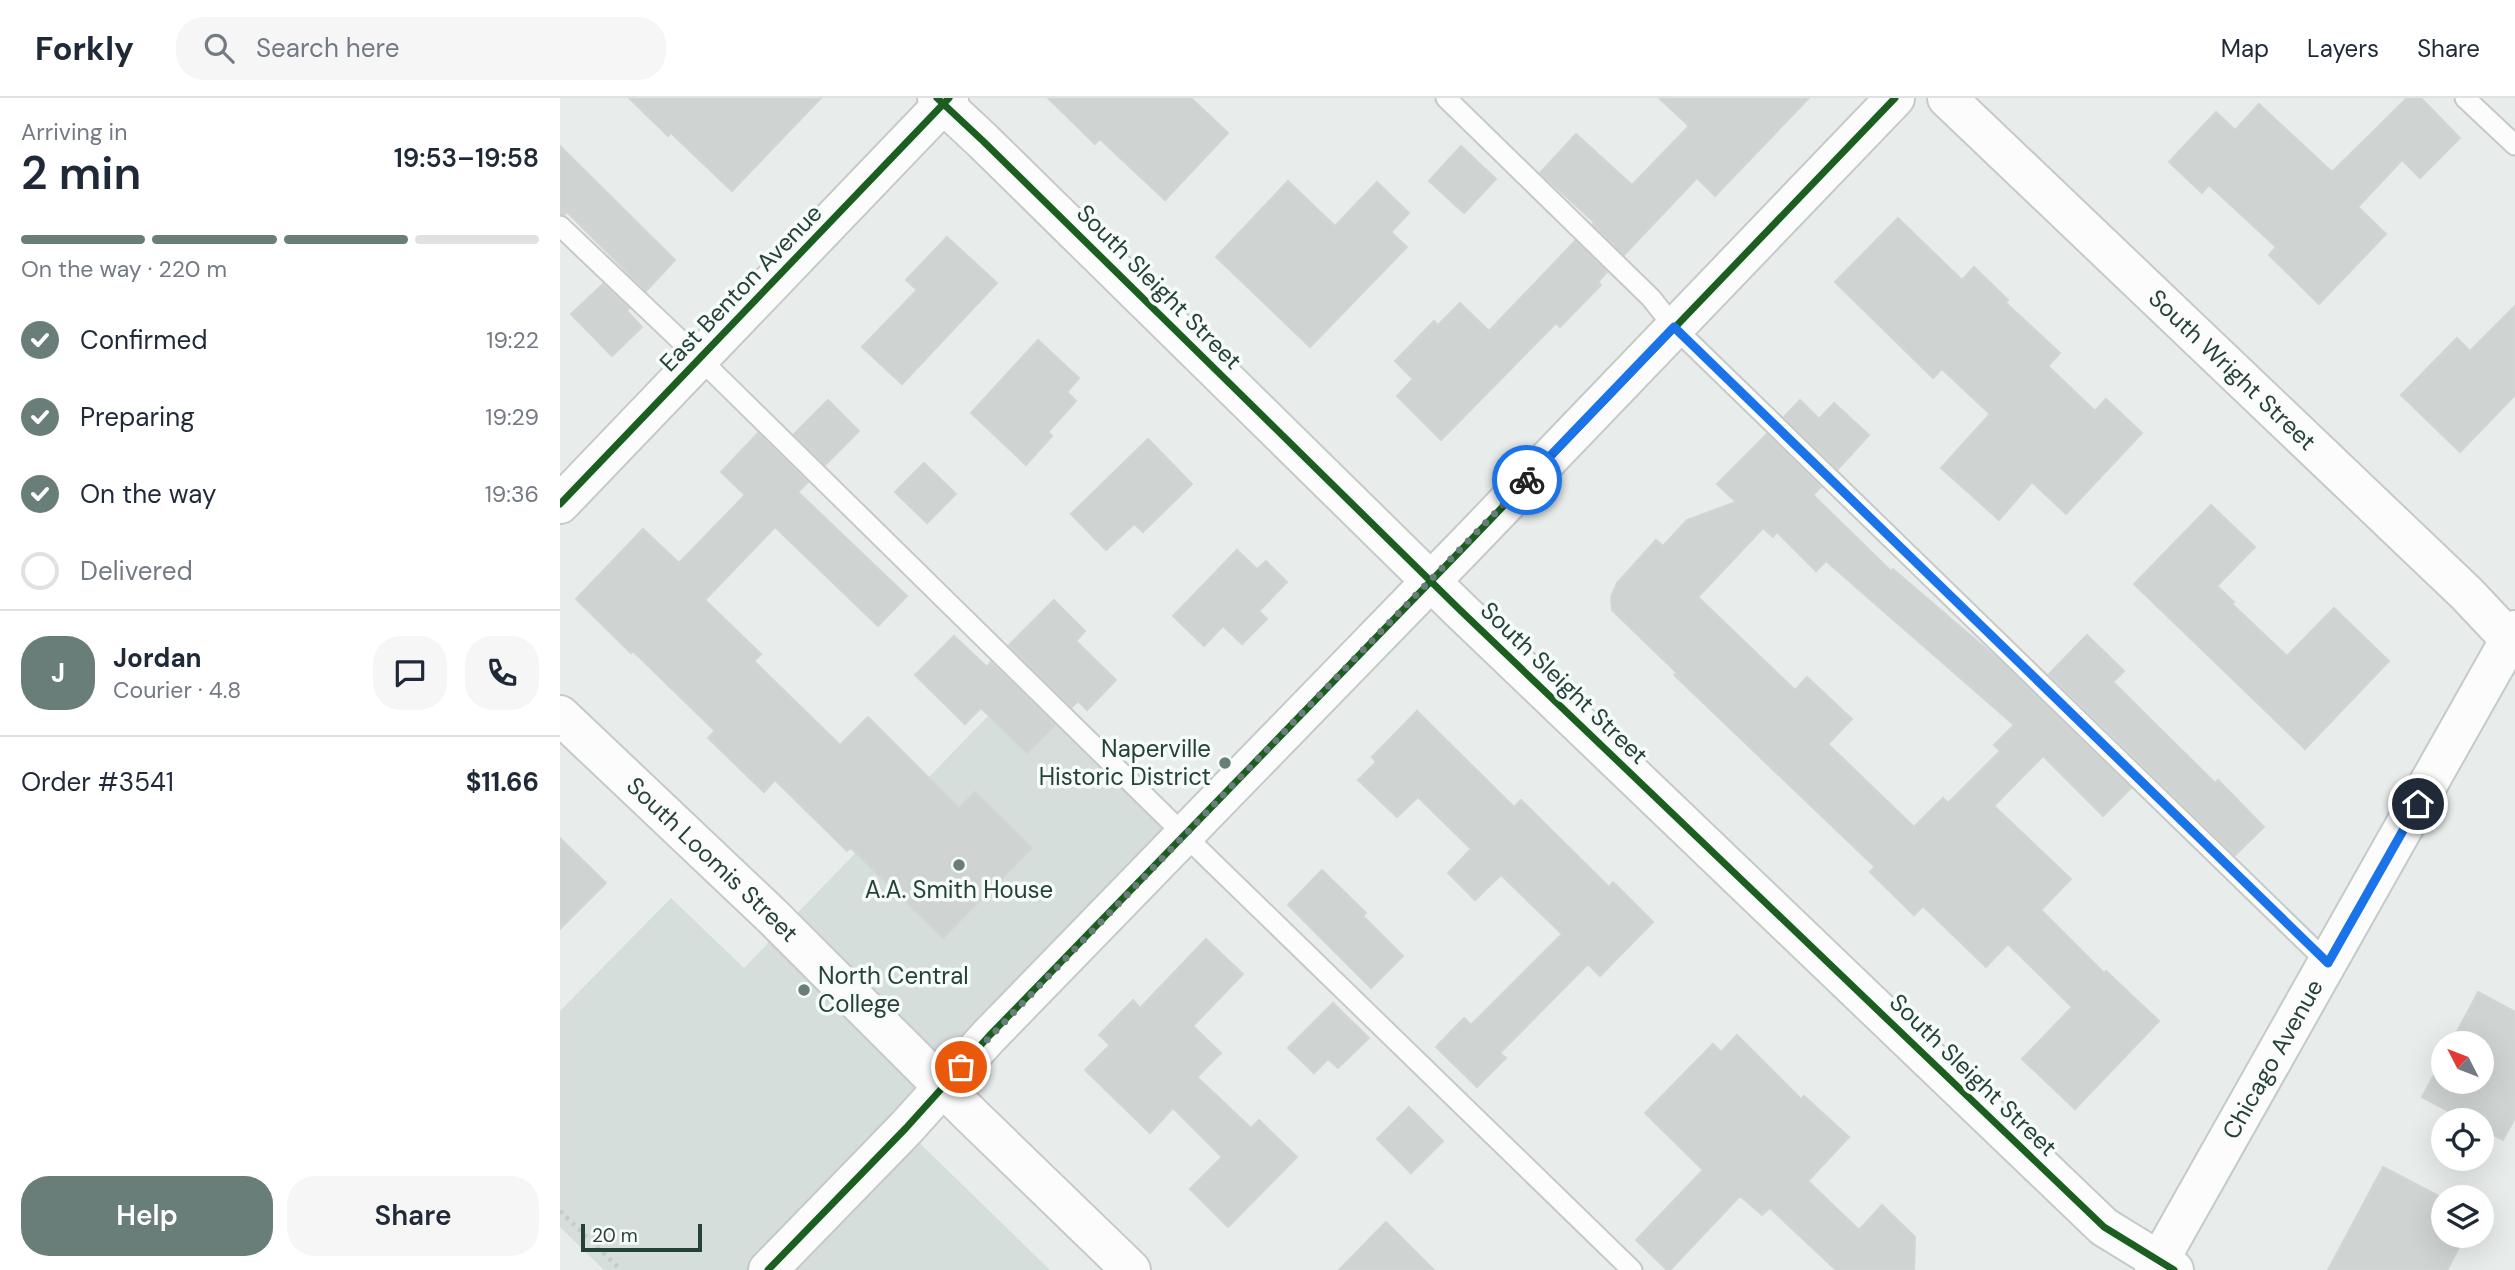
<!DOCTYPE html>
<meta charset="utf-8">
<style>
:root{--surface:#fff;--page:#f6f6f7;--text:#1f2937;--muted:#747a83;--line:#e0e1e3;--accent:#697e78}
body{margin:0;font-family:"DM Sans",sans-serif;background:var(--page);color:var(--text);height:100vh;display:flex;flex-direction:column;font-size:26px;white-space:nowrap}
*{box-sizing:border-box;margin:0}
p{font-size:23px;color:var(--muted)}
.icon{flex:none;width:38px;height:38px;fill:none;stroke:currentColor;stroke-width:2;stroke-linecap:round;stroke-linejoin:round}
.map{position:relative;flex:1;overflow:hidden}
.side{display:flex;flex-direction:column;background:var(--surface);width:560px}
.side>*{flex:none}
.needle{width:46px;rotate:312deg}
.fabs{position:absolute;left:1871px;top:933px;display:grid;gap:14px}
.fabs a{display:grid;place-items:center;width:63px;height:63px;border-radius:50%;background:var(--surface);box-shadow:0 7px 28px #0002;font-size:35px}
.scale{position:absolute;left:21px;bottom:18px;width:121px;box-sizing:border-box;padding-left:7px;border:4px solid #24423a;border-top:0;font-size:19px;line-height:24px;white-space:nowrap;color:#24423a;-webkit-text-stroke:5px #f7fbf9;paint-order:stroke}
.pin{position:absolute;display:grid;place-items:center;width:60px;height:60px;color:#fff;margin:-30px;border:4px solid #fff;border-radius:50%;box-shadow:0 2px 7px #0007}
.courier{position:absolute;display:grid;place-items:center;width:70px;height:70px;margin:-35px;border:5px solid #1a73e8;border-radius:50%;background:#fff;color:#222;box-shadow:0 2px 9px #0007}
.summary em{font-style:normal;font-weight:600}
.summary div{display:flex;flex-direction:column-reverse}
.summary{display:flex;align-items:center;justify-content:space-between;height:119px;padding:0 21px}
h1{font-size:46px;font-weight:600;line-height:52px}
.bar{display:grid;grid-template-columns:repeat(4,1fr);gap:10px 7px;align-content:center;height:84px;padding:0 21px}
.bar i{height:9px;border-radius:5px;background:var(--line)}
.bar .active{background:var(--accent)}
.bar p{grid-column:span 4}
.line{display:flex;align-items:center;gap:18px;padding:0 21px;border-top:2px solid var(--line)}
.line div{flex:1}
.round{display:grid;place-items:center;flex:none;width:74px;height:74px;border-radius:28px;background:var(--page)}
ol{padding:0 21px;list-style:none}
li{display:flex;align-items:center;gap:21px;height:77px}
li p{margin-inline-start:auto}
li .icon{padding:7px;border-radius:50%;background:var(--accent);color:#fff;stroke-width:4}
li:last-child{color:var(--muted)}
li i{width:38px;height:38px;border:4px solid var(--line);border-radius:50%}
.button{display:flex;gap:14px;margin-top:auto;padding:14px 21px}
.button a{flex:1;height:80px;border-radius:28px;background:var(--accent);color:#fff;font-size:28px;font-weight:600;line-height:80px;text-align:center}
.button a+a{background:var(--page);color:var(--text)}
header{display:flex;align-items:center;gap:42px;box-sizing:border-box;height:98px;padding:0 35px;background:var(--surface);border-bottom:2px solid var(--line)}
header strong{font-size:33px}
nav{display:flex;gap:38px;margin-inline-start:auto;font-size:24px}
.search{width:490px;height:63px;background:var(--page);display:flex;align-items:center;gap:18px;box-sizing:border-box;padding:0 24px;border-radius:28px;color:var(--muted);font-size:26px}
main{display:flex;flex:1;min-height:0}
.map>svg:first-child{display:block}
</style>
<header>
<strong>Forkly</strong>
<div class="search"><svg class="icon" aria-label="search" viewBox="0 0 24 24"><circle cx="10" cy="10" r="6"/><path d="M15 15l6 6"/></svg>Search here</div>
<nav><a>Map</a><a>Layers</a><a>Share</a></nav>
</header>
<main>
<section class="side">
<div class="summary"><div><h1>2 min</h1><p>Arriving in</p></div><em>19:53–19:58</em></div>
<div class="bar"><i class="active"></i><i class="active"></i><i class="active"></i><i></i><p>On the way · 220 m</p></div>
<ol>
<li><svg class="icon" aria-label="check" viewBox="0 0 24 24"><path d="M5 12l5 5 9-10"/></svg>Confirmed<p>19:22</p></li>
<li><svg class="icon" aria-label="check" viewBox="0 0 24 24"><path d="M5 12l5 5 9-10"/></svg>Preparing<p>19:29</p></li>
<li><svg class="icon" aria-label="check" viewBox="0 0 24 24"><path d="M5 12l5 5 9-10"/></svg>On the way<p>19:36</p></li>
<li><i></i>Delivered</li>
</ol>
<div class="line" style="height:126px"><b class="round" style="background:var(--accent);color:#fff">J</b><div><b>Jordan</b><p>Courier · 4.8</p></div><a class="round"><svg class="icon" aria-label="chat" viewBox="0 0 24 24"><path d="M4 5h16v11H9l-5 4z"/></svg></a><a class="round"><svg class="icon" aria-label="phone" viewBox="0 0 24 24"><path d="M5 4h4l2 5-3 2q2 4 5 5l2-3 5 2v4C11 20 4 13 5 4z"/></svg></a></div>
<div class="line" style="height:91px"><div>Order #3541</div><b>$11.66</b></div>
<div class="button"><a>Help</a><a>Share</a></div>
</section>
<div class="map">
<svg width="1955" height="1172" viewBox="0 0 1955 1172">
<rect width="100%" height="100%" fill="#e8edeb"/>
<polygon fill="#d6dedb" points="459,586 616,738 338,1024 490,1172 44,1172 0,1129 0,913 111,800 184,870"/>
<g fill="#cfd4d2" stroke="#d1d6d4" stroke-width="2" fill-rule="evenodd">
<polygon points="69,0 261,0 172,93 111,35 108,38"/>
<polygon points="488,0 631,0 668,35 605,102 540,41 535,46"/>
<polygon points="1099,0 1249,0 1155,98 1137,80 1064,157 1033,126 1034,124 980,75 1016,36 1072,87 1129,28"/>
<polygon points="1847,0 1861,0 1900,40 1860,80 1842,62 1798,109 1826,136 1759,206 1709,157 1716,149 1649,87 1642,95 1609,64 1656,14 1675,32 1699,6 1772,74"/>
<polygon points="0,48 115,162 86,193 7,114 4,117 0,116"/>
<polygon points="901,48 936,81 904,115 869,83"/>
<polygon points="728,83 775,128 817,84 849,115 831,134 847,149 750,249 656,159"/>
<polygon points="1338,120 1402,182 1414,169 1448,202 1446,205 1500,255 1488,268 1535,313 1546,301 1582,335 1506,416 1472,384 1439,422 1381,370 1430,316 1382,271 1373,280 1275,184"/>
<polygon points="387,139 437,185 342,286 302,249 357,192 346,182"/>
<polygon points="1015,143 1047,174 1038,184 1041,187 1000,229 996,225 881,342 837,298 853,281 835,263 874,223 878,227 900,205 929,233"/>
<polygon points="43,186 69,210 67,213 82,229 52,258 11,216"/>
<polygon points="1955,208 1955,297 1900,354 1841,297 1897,240 1910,253"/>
<polygon points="478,242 519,280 507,294 516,303 488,334 492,338 466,367 411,315"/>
<polygon points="268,302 299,333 265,367 234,336"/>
<polygon points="1240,302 1259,321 1274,305 1309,337 1278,371 1224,319"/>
<polygon points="198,335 248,384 238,394 347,498 318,528 215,429 145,502 201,556 194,563 280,647 308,619 399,710 415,694 472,750 383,840 291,750 287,753 215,682 204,694 148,640 155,633 73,553 71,555 16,501 83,431 119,465 185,397 161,374"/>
<path d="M1207,336l54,53 -8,8 78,76 2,-2 105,90 133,129 -28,28 -60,-60 -49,50 77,73 -30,31 63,63 2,-2 53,50 -84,88 -53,-50 50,-52 -64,-63 -22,23 -63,-61 -9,9 -44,-43 5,-5 -201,-192 3,-2 -65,-63 -1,-13 6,-14 39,-43 7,6 24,-26 49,-18 -19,-18zM1203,430l10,9 4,-5 39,39 10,-10 188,164 -20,20 6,6 -52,52 -5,-5 -29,29 -86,-83 24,-25 -45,-42 -12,13 -97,-93z"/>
<polygon points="588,341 632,386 583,434 574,426 546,452 511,416"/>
<polygon points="364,365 396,396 367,425 335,394"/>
<polygon points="1651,407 1695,449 1657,488 1674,504 1672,506 1727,558 1774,510 1829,563 1745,651 1574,486"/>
<polygon points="677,452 697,471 706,463 727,484 699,513 707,521 682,546 663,528 644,548 613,518"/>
<polygon points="494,502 525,533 516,543 556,582 527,612 518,603 512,609 449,547"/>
<polygon points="1527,537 1564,573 1553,584 1655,685 1658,682 1704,729 1675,757 1489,576"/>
<polygon points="394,538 427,569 431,564 495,627 467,655 421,610 405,626 355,577"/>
<polygon points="857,613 954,709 961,702 1049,789 1053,784 1093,824 1040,878 1028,866 940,955 946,960 917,989 876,949 904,920 911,927 1002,836 941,777 915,802 888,775 911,751 858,699 837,719 798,682 816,664 812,659"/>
<polygon points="0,740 46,785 0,831"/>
<polygon points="762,772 806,815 803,818 843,858 811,890 728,807"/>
<polygon points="646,841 683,876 633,928 661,955 637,979 691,1030 699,1022 737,1059 668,1129 630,1091 662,1059 613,1010 590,1035 525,972 550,947 539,937 573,902 580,910"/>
<polygon points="1918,894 1955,914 1955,1020 1943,1042 1922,1031 1922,1022 1905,1022 1862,999 1883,960 1883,984 1922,984 1922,945 1891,945"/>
<polygon points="773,905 809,940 778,970 768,961 754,975 728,950"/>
<polygon points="1177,937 1241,1001 1244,998 1289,1039 1248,1083 1299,1132 1322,1107 1355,1139 1354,1172 1276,1172 1210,1110 1202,1117 1180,1098 1110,1172 1107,1172 1076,1142 1143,1072 1085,1015 1153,946 1161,954"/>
<polygon points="849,1009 883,1043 851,1075 817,1041"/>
<polygon points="1823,1069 1883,1100 1883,1138 1905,1138 1887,1172 1768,1172"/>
<polygon points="826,1124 874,1172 779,1172"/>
</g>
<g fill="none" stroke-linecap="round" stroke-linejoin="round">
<g stroke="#c5cac8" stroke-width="23">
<g id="service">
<polyline points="886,0 1091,200 1114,229 1768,865"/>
<polyline points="1905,0 1955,47"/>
<polyline points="0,128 140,261 653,765 1072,1172"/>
</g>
</g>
<g stroke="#c5cac8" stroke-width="42">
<g id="minor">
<polyline points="377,0 423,43 899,511 1544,1129 1614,1172"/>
<path id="s1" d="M1387,0l520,496 48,51"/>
<polyline points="0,406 389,0"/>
<path id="s2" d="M0,617l211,200 201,201 159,154"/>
<polyline points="208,1172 346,1030 429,938 908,445 1335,0"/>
</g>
</g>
<g stroke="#c3cbc8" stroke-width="42">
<g id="secondary">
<path id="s3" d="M1594,1172l361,-640"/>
</g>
</g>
<polyline stroke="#c3ccca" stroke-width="4.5" stroke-dasharray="3.5 5" stroke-linecap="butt" points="0,1113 61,1172"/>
<use href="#service" stroke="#fcfcfc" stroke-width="19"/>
<use href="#minor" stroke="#fcfcfc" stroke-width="38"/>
<use href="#secondary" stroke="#fcfcfc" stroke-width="38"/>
<g stroke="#f7fbf9" stroke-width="11">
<g id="cycleway">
<polyline points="377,0 423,43 899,511 1544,1129 1614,1172"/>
<polyline points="0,406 389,0"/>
<polyline points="208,1172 346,1030 429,938 908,445 1335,0"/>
</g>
</g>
<use href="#cycleway" stroke="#1b5e20" stroke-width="7"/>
</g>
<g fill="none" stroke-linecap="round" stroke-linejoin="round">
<polyline stroke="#697e78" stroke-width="7" stroke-dasharray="0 12.6" points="401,969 967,382"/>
<polyline stroke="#1a73e8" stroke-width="9" points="967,382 1114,229 1768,865 1858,706"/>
</g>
<g fill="#697e78" stroke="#f7fbf9" stroke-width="2.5">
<circle cx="665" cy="665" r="7"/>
<circle cx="399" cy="767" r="7"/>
<circle cx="244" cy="892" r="7"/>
</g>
<g text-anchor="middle" stroke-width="7" stroke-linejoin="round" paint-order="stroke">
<g font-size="24" fill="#24423a" stroke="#f7fbf9">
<text transform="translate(599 189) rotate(45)" y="8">South Sleight Street</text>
<text transform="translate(181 190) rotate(-46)" y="8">East Benton Avenue</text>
<text dy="8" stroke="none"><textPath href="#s1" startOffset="394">South Wright Street</textPath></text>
<text transform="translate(1004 585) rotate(44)" y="8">South Sleight Street</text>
<text dy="8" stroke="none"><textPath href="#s2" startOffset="210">South Loomis Street</textPath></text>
<text dy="8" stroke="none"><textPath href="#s3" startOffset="242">Chicago Avenue</textPath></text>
<text transform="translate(1413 977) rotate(44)" y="8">South Sleight Street</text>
</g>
<g font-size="24" fill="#24423a" stroke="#f7fbf9" text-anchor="end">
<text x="651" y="659">Naperville<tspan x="651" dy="28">Historic District</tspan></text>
<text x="399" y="800" text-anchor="middle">A.A. Smith House</text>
<text x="258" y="886" text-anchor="start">North Central<tspan x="258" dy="28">College</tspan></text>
</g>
</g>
</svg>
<div class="fabs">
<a><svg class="needle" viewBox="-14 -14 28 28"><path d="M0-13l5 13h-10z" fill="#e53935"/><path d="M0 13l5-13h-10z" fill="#747a83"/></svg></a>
<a><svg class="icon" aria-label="locate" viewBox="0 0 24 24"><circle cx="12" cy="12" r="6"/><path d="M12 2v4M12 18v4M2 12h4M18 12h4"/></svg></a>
<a><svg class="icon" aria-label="layers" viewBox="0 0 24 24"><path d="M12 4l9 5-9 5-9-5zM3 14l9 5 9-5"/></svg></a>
</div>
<div class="scale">20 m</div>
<div class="pin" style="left:401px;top:969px;background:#ea580c"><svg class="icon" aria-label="bag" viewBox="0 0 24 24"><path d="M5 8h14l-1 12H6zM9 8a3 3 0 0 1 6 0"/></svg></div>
<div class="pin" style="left:1858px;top:706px;background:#1f2937"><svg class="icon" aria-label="home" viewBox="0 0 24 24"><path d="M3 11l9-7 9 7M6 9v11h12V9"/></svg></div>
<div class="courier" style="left:967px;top:382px"><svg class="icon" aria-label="bike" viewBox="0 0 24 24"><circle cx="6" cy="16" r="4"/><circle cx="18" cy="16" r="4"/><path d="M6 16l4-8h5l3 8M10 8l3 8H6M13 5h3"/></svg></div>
</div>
</main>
